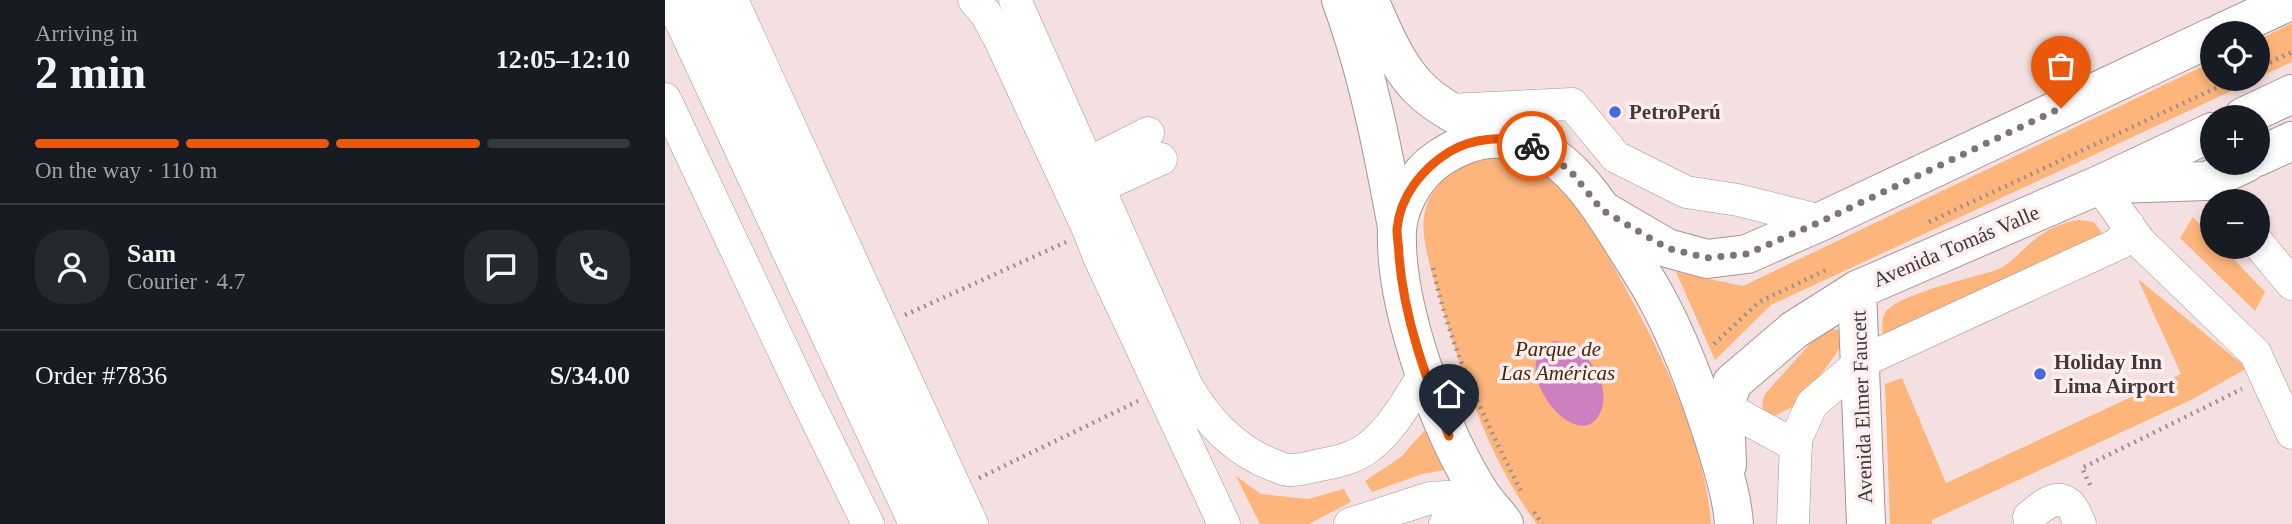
<!DOCTYPE html>
<meta charset="utf-8">
<style>
:root{--surface:#171b24;--page:#242831;--text:#f1f3f6;--muted:#9ea1a6;--line:#363941;--accent:#ea580c}
body{margin:0;font-family:Georgia,serif;background:var(--page);color:var(--text);height:100vh;display:flex;flex-direction:column;font-size:26px;white-space:nowrap}
*{box-sizing:border-box;margin:0}
p{font-size:23px;color:var(--muted)}
.icon{flex:none;width:38px;height:38px;fill:none;stroke:currentColor;stroke-width:2;stroke-linecap:round;stroke-linejoin:round}
.map{position:relative;flex:1;overflow:hidden}
.details{display:flex;flex-direction:column;background:var(--surface);width:665px}
.details>*{flex:none}
.buttons{position:absolute;left:1535px;top:21px;display:grid;gap:14px}
.buttons a{display:grid;place-items:center;width:70px;height:70px;border-radius:50%;background:var(--surface);box-shadow:0 4px 10px #0003;font-size:35px}
.pin{position:absolute;display:grid;place-items:center;width:60px;height:60px;color:#fff;margin:-72px -30px;border-radius:50% 50% 50% 0;rotate:-45deg;box-shadow:0 0 7px #0007}
.pin .icon{rotate:45deg}
.courier{position:absolute;display:grid;place-items:center;width:70px;height:70px;margin:-35px;border:5px solid #ea580c;border-radius:50%;background:#fff;color:#222;box-shadow:0 2px 9px #0007}
.summary em{font-style:normal;font-weight:700}
.summary div{display:flex;flex-direction:column-reverse}
.summary{display:flex;align-items:center;justify-content:space-between;height:119px;padding:0 35px}
h1{font-size:46px;font-weight:700;line-height:52px}
.bar{display:grid;grid-template-columns:repeat(4,1fr);gap:10px 7px;align-content:center;height:84px;padding:0 35px}
.bar i{height:9px;border-radius:5px;background:var(--line)}
.bar .active{background:var(--accent)}
.bar p{grid-column:span 4}
.line{display:flex;align-items:center;gap:18px;padding:0 35px;border-top:2px solid var(--line)}
.line div{flex:1}
.round{display:grid;place-items:center;flex:none;width:74px;height:74px;border-radius:28px;background:var(--page)}
main{display:flex;flex:1;min-height:0}
.map>svg:first-child{display:block}
</style>
<main>
<section class="details">
<div class="summary"><div><h1>2 min</h1><p>Arriving in</p></div><em>12:05–12:10</em></div>
<div class="bar"><i class="active"></i><i class="active"></i><i class="active"></i><i></i><p>On the way · 110 m</p></div>
<div class="line" style="height:126px"><a class="round"><svg class="icon" aria-label="person" viewBox="0 0 24 24"><circle cx="12" cy="8" r="4"/><path d="M4 21q1-7 8-7t8 7"/></svg></a><div><b>Sam</b><p>Courier · 4.7</p></div><a class="round"><svg class="icon" aria-label="chat" viewBox="0 0 24 24"><path d="M4 5h16v11H9l-5 4z"/></svg></a><a class="round"><svg class="icon" aria-label="phone" viewBox="0 0 24 24"><path d="M5 4h4l2 5-3 2q2 4 5 5l2-3 5 2v4C11 20 4 13 5 4z"/></svg></a></div>
<div class="line" style="height:91px"><div>Order #7836</div><b>S/34.00</b></div>
</section>
<div class="map">
<svg width="1627" height="524" viewBox="0 0 1627 524">
<rect width="100%" height="100%" fill="#f4e0e0"/>
<g fill="#fdb57c">
<polygon points="1627,23 1627,62 1592,78 1593,40"/>
<polygon points="1547,62 1547,79 1592,79 1106,305 1050,360 1011,272 1078,286"/>
<path d="M824,154c13,3 42,7 52,14 33,24 56,67 75,103 41,73 89,168 95,253h-174c-49,-65 -74,-147 -97,-224 -7,-25 -21,-63 -15,-88 8,-35 36,-45 64,-58z"/>
<polygon points="1528,217 1547,237 1547,247 1557,247 1600,292 1590,311 1515,238"/>
<path d="M1414,220l15,2 12,17 -222,107c-1,-10 -4,-24 1,-33 12,-19 88,-35 111,-43 13,-5 21,-15 30,-23 16,-15 32,-24 53,-27z"/>
<polygon points="1473,279 1582,368 1528,399 1267,520 1267,524 1225,524 1220,384 1237,378 1281,483 1516,374"/>
<path d="M1167,329l7,1 2,17 -41,56 -30,15c-9,-8 -9,-13 -5,-24l51,-57z"/>
<polygon points="760,430 780,470 757,474 707,492 700,481 736,457"/>
<polygon points="571,476 596,494 643,499 679,489 686,502 644,524 595,524"/>
</g>
<path fill="#cc80c1" d="M888,341c31,0 61,43 47,72 -22,47 -98,-49 -47,-72z"/>
<g fill="none" stroke-linecap="round" stroke-linejoin="round">
<g stroke="#a79494" stroke-width="33">
<g id="minor">
<polyline points="6,0 250,524"/>
<polyline points="36,0 200,347 277,524"/>
<polyline points="67,0 307,524"/>
<polyline points="309,0 321,14 335,40 424,231 434,257 559,524"/>
<path d="M350,0l172,386c20,35 47,64 86,79 4,1 10,5 15,5 11,1 26,-4 37,-6 16,-3 32,-7 45,-18 24,-19 38,-47 55,-73"/>
<polyline points="0,99 139,394 203,524"/>
<polyline points="783,110 907,104 951,157 1021,192 1073,200 1157,221"/>
<polyline points="422,164 483,133"/>
<polyline points="1434,185 1475,242 1590,353 1627,433"/>
<polyline points="432,188 496,159"/>
<polyline points="1592,242 1627,284"/>
<polyline points="1060,407 1131,446"/>
<path d="M1364,517c10,-8 26,-25 40,-13 5,4 8,14 11,20"/>
<polyline points="685,524 765,498 816,495"/>
<polyline points="780,524 799,521 804,524"/>
<polyline points="1128,524 1131,439 1147,404 1196,362 1455,243 1464,226"/>
</g>
</g>
<g stroke="#a79494" stroke-width="40">
<g id="major">
<polyline points="1556,33 1627,0"/>
<polyline points="1578,117 1627,94"/>
<polyline points="1592,157 1627,141"/>
<polyline points="1450,184 1542,181 1581,163"/>
<polyline points="937,210 1002,248 1042,259 1082,254 1157,221 1547,37"/>
<polyline points="1192,290 1201,524"/>
<polyline points="1062,465 1060,407 1067,383 1129,330 1192,290 1434,185 1547,132"/>
</g>
</g>
<g stroke="#a79494" stroke-width="40">
<g id="highway">
<path d="M676,0c27,73 42,151 56,227"/>
<path d="M704,0c13,29 26,63 48,86 23,24 55,37 84,52"/>
<path d="M839,524c-7,-10 -16,-19 -23,-29 -41,-64 -87,-188 -84,-265 2,-26 19,-56 41,-71 18,-12 41,-22 64,-20 17,1 36,7 50,17 30,21 51,55 70,85 11,18 23,36 33,54 26,47 44,97 60,147 8,27 17,54 19,82"/>
</g>
</g>
<g stroke="#9d8e8e" stroke-width="4.5" stroke-dasharray="2 5" stroke-linecap="butt">
<polyline points="1592,68 1627,52"/>
<polyline points="1264,222 1570,79"/>
<path d="M768,268c17,81 52,152 89,225"/>
<polyline points="240,315 401,242"/>
<polyline points="1049,344 1094,302 1161,270"/>
<polyline points="314,478 473,401"/>
<polyline points="1425,485 1417,468 1577,389"/>
<polyline points="869,512 877,524"/>
</g>
<use href="#minor" stroke="#fff" stroke-width="32"/>
<use href="#major" stroke="#fff" stroke-width="38"/>
<use href="#highway" stroke="#fff" stroke-width="38"/>
</g>
<g fill="none" stroke-linecap="round" stroke-linejoin="round">
<polyline stroke="#807373" stroke-width="7" stroke-dasharray="0 12.6" points="867,146 886,155 907,173 937,210 1002,248 1042,258 1082,254 1157,221 1396,108"/>
<path stroke="#ea580c" stroke-width="9" d="M784,436c-23,-58 -45,-117 -50,-180 0,-9 -2,-18 -2,-27 3,-33 25,-60 52,-77 23,-14 58,-18 83,-6"/>
</g>
<g fill="#4669dc" stroke="#ffeeef" stroke-width="2.5">
<circle cx="950" cy="112" r="7"/>
<circle cx="1375" cy="374" r="7"/>
</g>
<g text-anchor="middle" stroke-width="7" stroke-linejoin="round" paint-order="stroke">
<g font-size="21" font-weight="bold" fill="#413939" stroke="#ffeeef" text-anchor="start">
<text x="964" y="119">PetroPerú</text>
<text x="1389" y="369">Holiday Inn<tspan x="1389" dy="24">Lima Airport</tspan></text>
</g>
<g font-size="21" fill="#413939" stroke="#ffeeef">
<text transform="translate(1291 246) rotate(-23)" y="7">Avenida Tomás Valle</text>
<text transform="translate(1197 407) rotate(-92)" y="7">Avenida Elmer Faucett</text>
</g>
<g font-size="21" font-style="italic" fill="#46270a" stroke="#ffeeef">
<text x="893" y="356">Parque de<tspan x="893" dy="24">Las Américas</tspan></text>
</g>
</g>
</svg>
<div class="buttons">
<a><svg class="icon" aria-label="locate" viewBox="0 0 24 24"><circle cx="12" cy="12" r="6"/><path d="M12 2v4M12 18v4M2 12h4M18 12h4"/></svg></a>
<a>+</a>
<a>−</a>
</div>
<div class="pin" style="left:1396px;top:108px;background:#ea580c"><svg class="icon" aria-label="bag" viewBox="0 0 24 24"><path d="M5 8h14l-1 12H6zM9 8a3 3 0 0 1 6 0"/></svg></div>
<div class="pin" style="left:784px;top:436px;background:#1f2937"><svg class="icon" aria-label="home" viewBox="0 0 24 24"><path d="M3 11l9-7 9 7M6 9v11h12V9"/></svg></div>
<div class="courier" style="left:867px;top:146px"><svg class="icon" aria-label="bike" viewBox="0 0 24 24"><circle cx="6" cy="16" r="4"/><circle cx="18" cy="16" r="4"/><path d="M6 16l4-8h5l3 8M10 8l3 8H6M13 5h3"/></svg></div>
</div>
</main>
